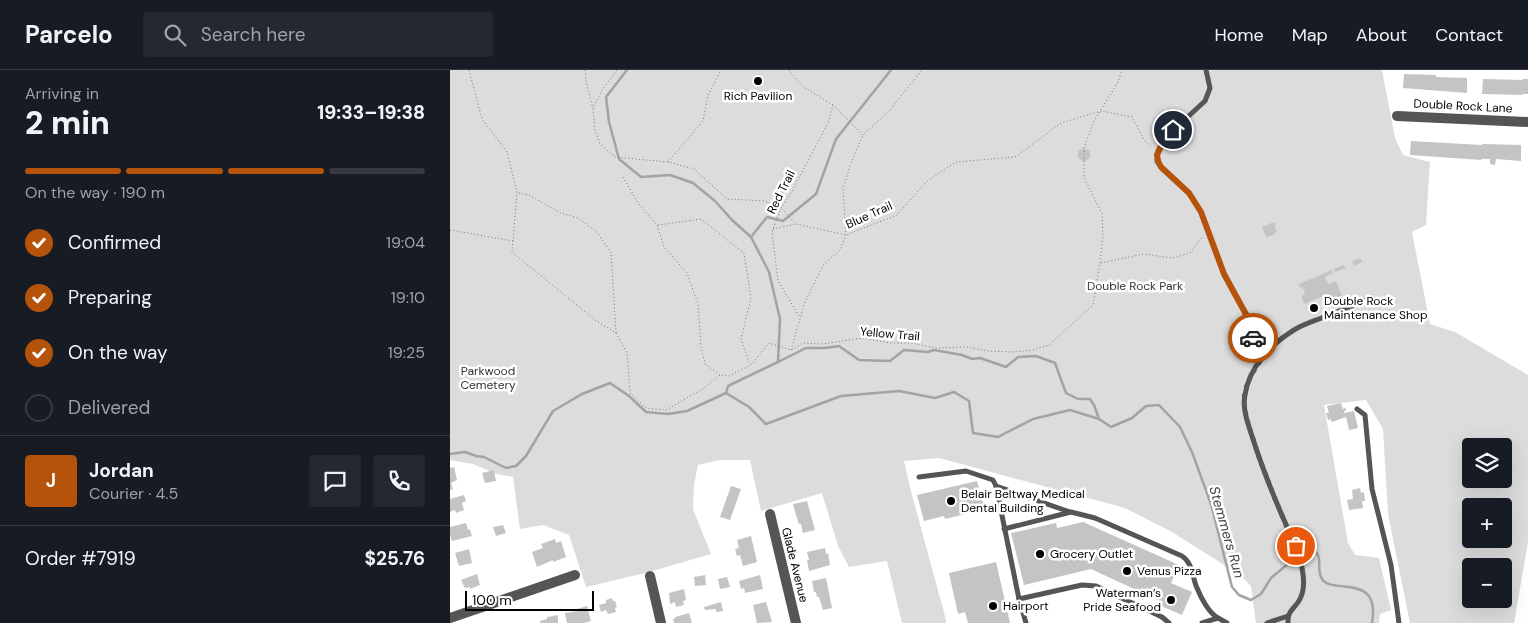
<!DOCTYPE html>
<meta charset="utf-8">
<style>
:root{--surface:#171b24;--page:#242831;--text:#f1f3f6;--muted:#9ea1a6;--line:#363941;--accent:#b45309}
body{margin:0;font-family:"DM Sans",sans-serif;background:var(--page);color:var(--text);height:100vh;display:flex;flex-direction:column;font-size:19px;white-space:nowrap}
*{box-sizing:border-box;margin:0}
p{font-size:16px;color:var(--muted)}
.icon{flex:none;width:28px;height:28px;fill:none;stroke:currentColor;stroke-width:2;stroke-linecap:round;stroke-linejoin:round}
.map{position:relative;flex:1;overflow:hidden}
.drawer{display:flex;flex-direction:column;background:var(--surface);width:450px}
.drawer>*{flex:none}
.tools{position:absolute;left:1012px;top:368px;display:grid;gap:10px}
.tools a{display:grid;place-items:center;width:50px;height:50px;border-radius:5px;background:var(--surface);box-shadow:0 5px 20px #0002;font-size:25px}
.scale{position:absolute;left:15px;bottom:12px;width:129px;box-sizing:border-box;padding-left:5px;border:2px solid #000;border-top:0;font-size:14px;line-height:18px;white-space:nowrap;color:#000;-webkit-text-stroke:4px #fff;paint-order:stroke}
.pin{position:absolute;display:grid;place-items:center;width:42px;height:42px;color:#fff;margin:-21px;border:2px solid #fff;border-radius:50%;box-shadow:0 1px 5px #0007}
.courier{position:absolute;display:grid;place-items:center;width:50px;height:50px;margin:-25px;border:4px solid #b45309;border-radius:50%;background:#fff;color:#222;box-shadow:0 1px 6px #0007}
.summary em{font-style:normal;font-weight:800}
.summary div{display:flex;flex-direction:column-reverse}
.summary{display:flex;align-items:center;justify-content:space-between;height:85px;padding:0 25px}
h1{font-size:32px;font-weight:800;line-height:38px}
.bar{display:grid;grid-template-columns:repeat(4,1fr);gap:8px 5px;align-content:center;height:60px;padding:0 25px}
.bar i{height:6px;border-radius:4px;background:var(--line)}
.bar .current{background:var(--accent)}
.bar p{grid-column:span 4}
.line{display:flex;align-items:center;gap:12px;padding:0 25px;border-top:1px solid var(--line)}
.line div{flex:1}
.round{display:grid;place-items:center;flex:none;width:52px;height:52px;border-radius:5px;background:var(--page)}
ol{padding:0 25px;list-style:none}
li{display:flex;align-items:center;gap:15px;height:55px}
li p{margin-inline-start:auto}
li .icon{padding:5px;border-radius:50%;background:var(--accent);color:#fff;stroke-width:4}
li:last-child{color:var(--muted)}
li i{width:28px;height:28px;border:2px solid var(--line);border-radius:50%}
header{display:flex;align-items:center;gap:30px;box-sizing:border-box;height:70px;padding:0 25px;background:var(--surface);border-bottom:1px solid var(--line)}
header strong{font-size:24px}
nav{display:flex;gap:28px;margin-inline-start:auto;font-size:18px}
.search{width:350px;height:45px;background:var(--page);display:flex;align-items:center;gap:12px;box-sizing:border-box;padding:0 18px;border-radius:5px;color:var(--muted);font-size:19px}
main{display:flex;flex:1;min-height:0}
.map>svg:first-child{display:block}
</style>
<header>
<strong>Parcelo</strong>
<div class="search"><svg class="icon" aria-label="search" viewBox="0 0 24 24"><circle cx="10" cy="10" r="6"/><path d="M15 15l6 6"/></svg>Search here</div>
<nav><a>Home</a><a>Map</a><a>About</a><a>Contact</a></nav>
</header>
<main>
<section class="drawer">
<div class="summary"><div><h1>2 min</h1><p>Arriving in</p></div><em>19:33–19:38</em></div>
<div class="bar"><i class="current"></i><i class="current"></i><i class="current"></i><i></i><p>On the way · 190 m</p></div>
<ol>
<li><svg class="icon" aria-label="check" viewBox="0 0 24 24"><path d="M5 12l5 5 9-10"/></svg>Confirmed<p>19:04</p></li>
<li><svg class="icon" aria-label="check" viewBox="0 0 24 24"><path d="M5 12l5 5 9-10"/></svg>Preparing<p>19:10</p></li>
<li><svg class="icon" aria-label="check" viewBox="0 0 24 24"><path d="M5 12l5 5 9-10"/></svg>On the way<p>19:25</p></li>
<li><i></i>Delivered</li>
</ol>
<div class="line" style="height:90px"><b class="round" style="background:var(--accent);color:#fff">J</b><div><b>Jordan</b><p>Courier · 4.5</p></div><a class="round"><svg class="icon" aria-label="chat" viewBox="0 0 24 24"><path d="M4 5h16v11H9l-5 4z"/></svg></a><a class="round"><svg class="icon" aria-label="phone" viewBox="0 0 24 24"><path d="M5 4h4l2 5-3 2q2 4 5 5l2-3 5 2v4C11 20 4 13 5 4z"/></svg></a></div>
<div class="line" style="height:65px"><div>Order #7919</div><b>$25.76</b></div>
</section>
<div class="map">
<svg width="1078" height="553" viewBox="0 0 1078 553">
<rect width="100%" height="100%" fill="#fff"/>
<path fill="#dcdcdc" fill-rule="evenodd" d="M0,0h932l13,68 8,17 27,7 -4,63 -14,7 18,92 25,8 73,43v167l-14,81h-104l-22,-109 -5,-85 -17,-29 -42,5 24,138 7,12 24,3 12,52 -11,4 -1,9h-123l-5,-37 -11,-11 -68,-43 -47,-24 -186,-50 -35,3 8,34 34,125v3h-44l-15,-62 -38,6 -11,-21 -16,-53 -61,18 -11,-51h-31l-21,5 -4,20 -1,24 18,45 -62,18 -63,15 -17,-52 -26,-10 -23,4 -7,-52 -16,-3 -24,-10 -23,-4zM1021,376h33v33h-33zM1021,436h33v33h-33zM1021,496h33v33h-33z"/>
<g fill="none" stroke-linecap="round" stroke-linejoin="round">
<g stroke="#a3a3a3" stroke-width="2.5">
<polyline points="177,0 156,27 159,52 169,89 191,107 220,105 243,113 265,131 282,150 301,167 319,202 330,249 328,292 278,316 276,323"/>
<polyline points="301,167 317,147 333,151 366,124 386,69 441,0"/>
<polyline points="328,292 356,278 375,278 389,276 409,290 440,291 454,280 478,282 484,280 512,285 522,289 530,288 556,297 568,287 586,286 605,293 616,323 628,329 640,329 644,335 649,349"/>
<path d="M276,323l23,14 17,17 75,-28 58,-5 36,7 19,-6 15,9 4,32 25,4 35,-18 37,-9 29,9 12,8 21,-9 14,-12 13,-1 21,22 12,25 19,52 21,83 7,8 12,5 10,-6 10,-16 35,-29c22,3 8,17 16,30 10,16 59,-7 50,44"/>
<polyline points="0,384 15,382 26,386 34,387 56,398 66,396 76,386 103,341 132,324 160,313 179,326 196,342 218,344 237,341 276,323"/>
</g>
</g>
<g fill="#c4c4c4">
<polygon points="309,4 315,12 308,18 302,9"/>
<polygon points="954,4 986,5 986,7 1017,8 1017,23 953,18"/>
<polygon points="1033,9 1072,10 1073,9 1078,9 1078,24 1072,24 1072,25 1032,24"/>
<polygon points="961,71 1032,75 1032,74 1071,75 1071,91 1046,89 1045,95 1040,94 1040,89 1031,89 1031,90 960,85"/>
<polygon points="634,78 640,81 640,88 634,92 628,88 628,81"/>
<polygon points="824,152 826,155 824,155 827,162 824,163 825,165 816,167 812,157"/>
<polygon points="910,188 912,192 904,196 902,191"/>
<polygon points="894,195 896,198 885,202 884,199"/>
<polygon points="882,200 883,203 875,207 878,214 886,211 892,226 876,233 873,226 854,234 851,226 855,224 853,217 850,218 849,214"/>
<polygon points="891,333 893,339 896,338 896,341 894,341 894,343 904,341 908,358 899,360 896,347 882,352 880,349 878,350 876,343 879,343 877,336"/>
<polygon points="4,397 7,410 1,413 3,419 0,420 0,398"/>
<polygon points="44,400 46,411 35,413 32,403"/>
<polygon points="527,411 534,436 513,441 515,444 495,449 494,446 474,451 467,425"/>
<polygon points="281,416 291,419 280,450 270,447"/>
<polygon points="910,418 911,423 914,422 915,431 912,431 913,438 899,440 897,430 903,429 902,420"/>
<polygon points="14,425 16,431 12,433 14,440 6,443 5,440 0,442 0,429"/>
<polygon points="357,431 365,460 353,463 351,454 349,454 346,445 343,434"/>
<polygon points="633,452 729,495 721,513 742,522 732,545 711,536 712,532 641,499 574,515 561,463 606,453 607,458"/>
<polygon points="16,453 18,460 20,459 22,466 2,471 0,465 0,457"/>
<polygon points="53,455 56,463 46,466 43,457"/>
<polygon points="301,466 307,492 293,496 290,485 287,486 285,479 289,478 287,470"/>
<polygon points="105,469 106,473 111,471 116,487 103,492 103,490 87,497 82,482 93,478 91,474"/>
<polygon points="375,478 376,484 378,483 380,495 359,501 357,490 359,490 357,482"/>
<polygon points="19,479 22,493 9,496 5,483"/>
<polygon points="546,492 560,553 518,553 515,542 508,544 499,503"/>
<polygon points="27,504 30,515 20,519 20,517 15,518 11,510"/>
<polygon points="255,505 256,515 245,516 244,507"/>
<polygon points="310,505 313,519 295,523 294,518 291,519 289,511"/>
<polygon points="277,507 280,517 270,519 268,509"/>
<polygon points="376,508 382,538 373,540 369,527 367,527 366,522 364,522 362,511"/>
<polygon points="234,519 236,530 233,531 234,535 226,537 225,532 220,534 219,523"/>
<polygon points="162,528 163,531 165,531 167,537 165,538 166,542 158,544 156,540 151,542 149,535 156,533 156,530"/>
<polygon points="271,532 273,541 266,542 266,539 255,540 254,537"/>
<polygon points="316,532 322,552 307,553 303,535"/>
<polygon points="137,536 141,551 134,553 117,553 115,543 128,541 127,539"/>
<polygon points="239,543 242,553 224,553 223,549 226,548 225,547"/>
<polygon points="108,545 108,553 90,553 90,551 97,549 97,547"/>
</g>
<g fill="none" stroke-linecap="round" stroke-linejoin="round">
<g stroke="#777" stroke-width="1" stroke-dasharray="1 2.5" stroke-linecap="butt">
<polyline points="19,0 32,49 57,82 67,122 62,182 145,250 166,263 177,283 180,323 196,338 216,340 254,318 270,305 279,306 301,295 319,273 341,280 353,273 373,274 413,268 440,273 461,273 486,278 517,277 538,281 563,282 583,280 599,275 643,235 650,193 653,166 652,144 634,107 634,78 644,51 668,12 672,0"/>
<polyline points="135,0 137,16 143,38"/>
<polyline points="167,0 152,20 143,38 145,60 150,74 165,87 218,92 244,99 277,129 315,131 331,138 346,154 396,165 447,145 476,112 506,92 565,87 611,53 651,41 682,47 694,70 702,77"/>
<polyline points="339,0 352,16 383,35 413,65 440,40 472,0"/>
<polyline points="218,92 253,51 258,25 271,0"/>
<polyline points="173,107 188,133 207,155 214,177 237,203 248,234 251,277 255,294 270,305"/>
<polyline points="69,123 79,125 111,143 128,148 147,162 161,183 166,263"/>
<polyline points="208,155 251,149 294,183 301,228 291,269 300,295"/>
<polyline points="323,159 346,154"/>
<polyline points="0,160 63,171"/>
<polyline points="651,193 694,184 723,188 740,183 752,167"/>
<polyline points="349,246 328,211 322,162 331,138 341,123 378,53 383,35"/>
<polyline points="341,280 355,232 374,194 390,180 396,165 393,119 401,93 413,65"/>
</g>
<g stroke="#555" stroke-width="5">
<polyline points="756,0 760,18 755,31 717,66 708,81 707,91 711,97 739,123 751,142 774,204 798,248 802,266 811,290"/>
<polyline points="907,339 915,345 922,419 941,495 949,553"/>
<polyline points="469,407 516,401 543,410 546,416 620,442"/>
<polyline points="546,416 569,529"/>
<path d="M554,459l67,-17 24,6 87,38c11,7 10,21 15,32 4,10 12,25 21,30"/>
<path d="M846,477c-17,-37 -32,-73 -44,-111 -4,-12 -10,-28 -7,-41 4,-28 26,-51 49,-65 8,-5 17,-8 25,-11 18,-7 36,-14 53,-22"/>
<polyline points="576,553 569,529 632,515 646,516 712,547 719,553"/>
<polyline points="752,553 768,548 777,553"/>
<polyline points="817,553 838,546"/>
<path d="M838,553c-1,-13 7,-14 12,-24 7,-14 2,-29 0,-43"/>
</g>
<g stroke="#555" stroke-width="10">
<polyline points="947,46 1078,52"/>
<polyline points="320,444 346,553"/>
<polyline points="200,506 211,553"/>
<polyline points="0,548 125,505"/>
</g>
</g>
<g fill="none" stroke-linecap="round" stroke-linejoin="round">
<path stroke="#595959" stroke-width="5" stroke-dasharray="0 9" d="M803,268l8,22c-8,11 -16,25 -17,38 0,14 5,28 9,41 12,37 27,73 43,107"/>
<polyline stroke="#b45309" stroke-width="6" points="723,60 712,74 707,85 708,91 711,97 739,123 751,142 774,204 798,248 803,268"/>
</g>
<g fill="#000" stroke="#fff" stroke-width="2">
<circle cx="308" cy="11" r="5"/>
<circle cx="864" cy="238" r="5"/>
<circle cx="501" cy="431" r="5"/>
<circle cx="590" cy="484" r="5"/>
<circle cx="677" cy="501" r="5"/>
<circle cx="721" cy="530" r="5"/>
<circle cx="543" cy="536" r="5"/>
</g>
<g text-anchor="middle" stroke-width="5" stroke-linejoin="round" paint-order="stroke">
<g font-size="12" fill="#000" stroke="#fff" text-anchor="start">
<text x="308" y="30" text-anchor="middle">Rich Pavilion</text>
<text x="874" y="235">Double Rock<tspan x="874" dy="14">Maintenance Shop</tspan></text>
<text x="511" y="428">Belair Beltway Medical<tspan x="511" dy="14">Dental Building</tspan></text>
<text x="600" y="488">Grocery Outlet</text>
<text x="687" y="505">Venus Pizza</text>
<text x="711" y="527" text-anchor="end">Waterman’s<tspan x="711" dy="14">Pride Seafood</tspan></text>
<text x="553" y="540">Hairport</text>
</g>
<g font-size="12" fill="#000" stroke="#fff">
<text transform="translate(1013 36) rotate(3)" y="4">Double Rock Lane</text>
<text transform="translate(331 122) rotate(-63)" y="4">Red Trail</text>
<text transform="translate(419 145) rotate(-24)" y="4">Blue Trail</text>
<text transform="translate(440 264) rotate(5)" y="4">Yellow Trail</text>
<text transform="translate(345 495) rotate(76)" y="4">Glade Avenue</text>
</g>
<g font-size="12" fill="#333" stroke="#fff">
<text x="685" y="220">Double Rock Park</text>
<text x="38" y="305">Parkwood<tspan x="38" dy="14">Cemetery</tspan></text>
</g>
<g font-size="14" font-style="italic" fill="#444" stroke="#fff">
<text transform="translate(777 462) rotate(74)" y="5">Stemmers Run</text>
</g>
</g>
</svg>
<div class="tools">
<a><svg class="icon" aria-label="layers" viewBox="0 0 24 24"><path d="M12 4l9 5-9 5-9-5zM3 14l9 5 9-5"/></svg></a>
<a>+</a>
<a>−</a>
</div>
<div class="scale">100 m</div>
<div class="pin" style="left:846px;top:476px;background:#ea580c"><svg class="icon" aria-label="bag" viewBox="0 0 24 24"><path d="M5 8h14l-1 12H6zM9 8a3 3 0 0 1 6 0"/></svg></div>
<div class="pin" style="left:723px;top:60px;background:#1f2937"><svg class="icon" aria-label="home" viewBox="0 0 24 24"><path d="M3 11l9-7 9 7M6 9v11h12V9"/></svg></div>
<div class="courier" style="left:803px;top:268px"><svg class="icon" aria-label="car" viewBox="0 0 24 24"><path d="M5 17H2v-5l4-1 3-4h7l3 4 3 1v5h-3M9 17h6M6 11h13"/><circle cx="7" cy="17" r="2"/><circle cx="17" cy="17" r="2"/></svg></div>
</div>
</main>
